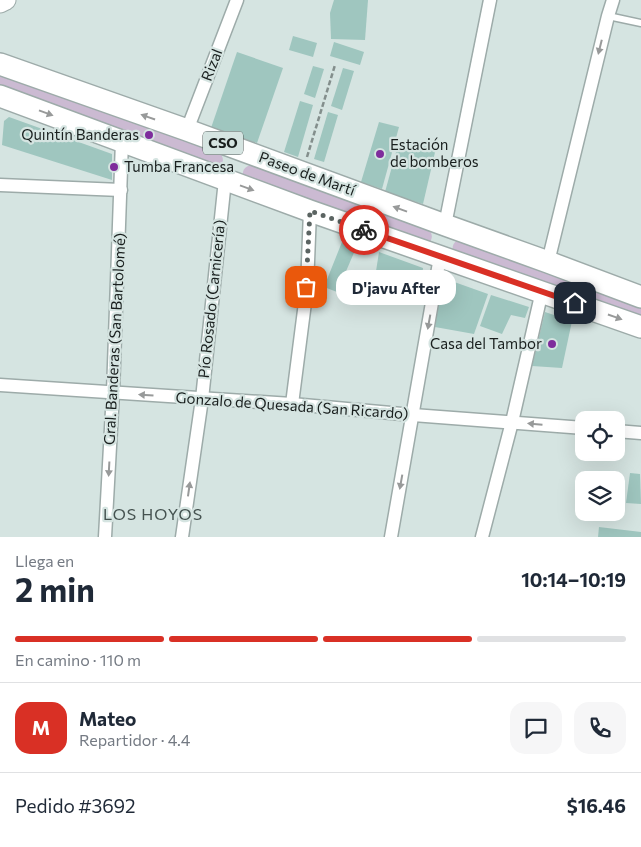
<!DOCTYPE html>
<html lang="es">
<meta charset="utf-8">
<style>
:root{--surface:#fff;--page:#f6f6f7;--text:#1f2937;--muted:#747a83;--line:#e0e1e3;--accent:#d93025}
body{margin:0;font-family:Commissioner,sans-serif;background:var(--page);color:var(--text);height:100vh;display:flex;flex-direction:column;font-size:19px;white-space:nowrap}
*{box-sizing:border-box;margin:0}
p{font-size:16px;color:var(--muted)}
.icon{flex:none;width:28px;height:28px;fill:none;stroke:currentColor;stroke-width:2;stroke-linecap:round;stroke-linejoin:round}
.map{position:relative;height:537px;overflow:hidden}
.side{display:flex;flex-direction:column;background:var(--surface);flex:1}
.side>*{flex:none}
.buttons{position:absolute;left:575px;top:411px;display:grid;gap:10px}
.buttons a{display:grid;place-items:center;width:50px;height:50px;border-radius:10px;background:var(--surface);box-shadow:0 5px 20px #0002;font-size:25px}
.pin{position:absolute;display:grid;place-items:center;width:42px;height:42px;color:#fff;margin:-21px;border-radius:10px;box-shadow:0 2px 8px #0006}
.courier{position:absolute;display:grid;place-items:center;width:50px;height:50px;margin:-25px;border:4px solid #d93025;border-radius:50%;background:#fff;color:#222;box-shadow:0 1px 6px #0007}
.bubble{position:absolute;height:35px;border-radius:15px;background:var(--surface);box-shadow:0 5px 20px #0002;font-size:16px;font-weight:700;line-height:35px;text-align:center}
.head em{font-style:normal;font-weight:700}
.head div{display:flex;flex-direction:column-reverse}
.head{display:flex;align-items:center;justify-content:space-between;height:85px;padding:0 15px}
h1{font-size:32px;font-weight:700;line-height:38px}
.bar{display:grid;grid-template-columns:repeat(4,1fr);gap:8px 5px;align-content:center;height:60px;padding:0 15px}
.bar i{height:6px;border-radius:4px;background:var(--line)}
.bar .current{background:var(--accent)}
.bar p{grid-column:span 4}
.line{display:flex;align-items:center;gap:12px;padding:0 15px;border-top:1px solid var(--line)}
.line div{flex:1}
.round{display:grid;place-items:center;flex:none;width:52px;height:52px;border-radius:15px;background:var(--page)}
.map>svg:first-child{display:block}
</style>
<div class="map">
<svg width="641" height="537" viewBox="0 0 641 537">
<rect width="100%" height="100%" fill="#d5e4e1"/>
<g fill="#cbbad2">
<path d="M0,74l220,79c4,5 4,10 -1,14l-219,-75z"/>
<path d="M252,165l177,64c3,5 4,8 1,13l-187,-65c-1,-7 2,-11 9,-12z"/>
<path d="M458,240l183,63v18l-188,-69c-1,-6 0,-9 5,-12z"/>
</g>
<g fill="#9fc6bf">
<polygon points="334,0 368,0 365,40 331,39 330,13"/>
<polygon points="293,36 317,43 313,57 289,50"/>
<polygon points="334,42 364,52 360,65 330,56"/>
<polygon points="237,52 283,68 257,143 211,128"/>
<polygon points="313,66 324,69 315,98 304,94"/>
<polygon points="343,68 354,71 342,110 331,106"/>
<polygon points="300,101 313,105 298,157 284,152"/>
<polygon points="328,112 338,115 324,162 314,159"/>
<polygon points="9,117 112,154 112,180 2,145 4,121"/>
<polygon points="379,122 399,127 382,189 361,182"/>
<polygon points="399,141 436,148 423,204 385,192"/>
<polygon points="342,242 356,248 344,276 369,286 363,302 324,287"/>
<polygon points="379,252 423,268 421,291 393,285 374,284"/>
<polygon points="443,278 488,294 474,334 435,327"/>
<polygon points="491,295 529,307 525,318 511,315 502,334 480,326"/>
<polygon points="545,312 572,321 562,368 532,366"/>
<polygon points="630,473 640,474 641,504 626,503"/>
<polygon points="599,527 641,532 641,537 598,537"/>
</g>
<g fill="none" stroke-linecap="round" stroke-linejoin="round">
<g stroke="#9daba9" stroke-width="9">
<polyline id="lane" points="608,16 641,23"/>
</g>
<g stroke="#9daba9" stroke-width="15">
<g id="street">
<polyline points="187,130 237,0"/>
<polyline points="0,185 121,190"/>
<polyline points="445,225 490,0"/>
<polyline points="548,262 608,16 613,0"/>
<polyline points="0,385 292,404 413,415 584,428"/>
<polyline points="292,404 307,287 310,211"/>
<polyline points="616,431 641,433"/>
<polyline points="105,537 113,392 122,141"/>
<polyline points="182,537 202,399 225,180"/>
<polyline points="391,537 440,257"/>
<polyline points="482,537 512,422 542,291"/>
</g>
</g>
<g stroke="#9daba9" stroke-width="21">
<polyline id="secondary" points="0,3 6,0"/>
</g>
<g stroke="#9daba9" stroke-width="24">
<g id="primary">
<polyline points="0,64 187,130 445,225 548,262 641,297"/>
<polyline points="0,96 310,211 641,327"/>
</g>
</g>
<polyline stroke="#838e8c" stroke-width="2.5" stroke-dasharray="5 2.5" stroke-linecap="butt" points="307,157 335,65"/>
<use href="#lane" stroke="#fff" stroke-width="6"/>
<use href="#street" stroke="#fff" stroke-width="12"/>
<use href="#secondary" stroke="#fff" stroke-width="19"/>
<use href="#primary" stroke="#fff" stroke-width="21"/>
</g>
<defs><path id="oneway-solid" d="M-6-.8H1V-3.2L6.5 0L1 3.2V.8H-6Z" transform="scale(1.25)"/></defs>
<g fill="#989a9a">
<use href="#oneway-solid" transform="translate(600 47) rotate(104)"/>
<use href="#oneway-solid" transform="translate(46 113) rotate(20)"/>
<use href="#oneway-solid" transform="translate(148 117) rotate(-161)"/>
<use href="#oneway-solid" transform="translate(247 188) rotate(20)"/>
<use href="#oneway-solid" transform="translate(400 209) rotate(-160)"/>
<use href="#oneway-solid" transform="translate(615 317) rotate(19)"/>
<use href="#oneway-solid" transform="translate(429 322) rotate(100)"/>
<use href="#oneway-solid" transform="translate(146 395) rotate(-176)"/>
<use href="#oneway-solid" transform="translate(535 424) rotate(-175)"/>
<use href="#oneway-solid" transform="translate(109 469) rotate(93)"/>
<use href="#oneway-solid" transform="translate(401 482) rotate(100)"/>
<use href="#oneway-solid" transform="translate(189 489) rotate(-82)"/>
</g>
<g fill="none" stroke-linecap="round" stroke-linejoin="round">
<polyline stroke="#5b6462" stroke-width="5" stroke-dasharray="0 9" points="306,287 310,211 364,230"/>
<polyline stroke="#d93025" stroke-width="6" points="364,230 575,303"/>
</g>
<g fill="#7e2c9c" stroke="#d5e4e1" stroke-width="2">
<circle cx="149" cy="135" r="5"/>
<circle cx="380" cy="154" r="5"/>
<circle cx="114" cy="167" r="5"/>
<circle cx="552" cy="344" r="5"/>
</g>
<g text-anchor="middle" stroke-width="4.5" stroke-linejoin="round" paint-order="stroke">
<rect fill="#d5e4e1" stroke="#515a58" stroke-width="1" x="203" y="131.5" width="40" height="23" rx="4"/>
<g font-size="14" font-weight="bold" fill="#191f1e">
<text x="223" y="148">CSO</text>
</g>
<g font-size="15" fill="#191f1e" stroke="#d5e4e1">
<text transform="translate(212 65) rotate(-69)" y="5">Rizal</text>
<text transform="translate(307 174) rotate(20)" y="5">Paseo de Martí</text>
<text transform="translate(212 299) rotate(-84)" y="5">Pío Rosado (Carnicería)</text>
<text transform="translate(115 339) rotate(-87)" y="5">Gral. Banderas (San Bartolomé)</text>
<text transform="translate(292 406) rotate(4)" y="5">Gonzalo de Quesada (San Ricardo)</text>
</g>
<g font-size="15" fill="#191f1e" stroke="#d5e4e1" text-anchor="end">
<text x="139" y="140">Quintín Banderas</text>
<text x="390" y="150" text-anchor="start">Estación<tspan x="390" dy="17">de bomberos</tspan></text>
<text x="124" y="172" text-anchor="start">Tumba Francesa</text>
<text x="542" y="349">Casa del Tambor</text>
</g>
<g font-size="16" letter-spacing="1" fill="#455250" stroke="#d5e4e1">
<text x="153" y="520">LOS HOYOS</text>
</g>
</g>
</svg>
<div class="buttons">
<a><svg class="icon" aria-label="locate" viewBox="0 0 24 24"><circle cx="12" cy="12" r="6"/><path d="M12 2v4M12 18v4M2 12h4M18 12h4"/></svg></a>
<a><svg class="icon" aria-label="layers" viewBox="0 0 24 24"><path d="M12 4l9 5-9 5-9-5zM3 14l9 5 9-5"/></svg></a>
</div>
<div class="pin" style="left:306px;top:287px;background:#ea580c"><svg class="icon" aria-label="bag" viewBox="0 0 24 24"><path d="M5 8h14l-1 12H6zM9 8a3 3 0 0 1 6 0"/></svg></div>
<div class="pin" style="left:575px;top:303px;background:#1f2937"><svg class="icon" aria-label="home" viewBox="0 0 24 24"><path d="M3 11l9-7 9 7M6 9v11h12V9"/></svg></div>
<div class="courier" style="left:364px;top:230px"><svg class="icon" aria-label="bike" viewBox="0 0 24 24"><circle cx="6" cy="16" r="4"/><circle cx="18" cy="16" r="4"/><path d="M6 16l4-8h5l3 8M10 8l3 8H6M13 5h3"/></svg></div>
<div class="bubble" style="left:336px;top:270px;width:120px">D'javu After</div>
</div>
<section class="side">
<div class="head"><div><h1>2 min</h1><p>Llega en</p></div><em>10:14–10:19</em></div>
<div class="bar"><i class="current"></i><i class="current"></i><i class="current"></i><i></i><p>En camino · 110 m</p></div>
<div class="line" style="height:90px"><b class="round" style="background:var(--accent);color:#fff">M</b><div><b>Mateo</b><p>Repartidor · 4.4</p></div><a class="round"><svg class="icon" aria-label="chat" viewBox="0 0 24 24"><path d="M4 5h16v11H9l-5 4z"/></svg></a><a class="round"><svg class="icon" aria-label="phone" viewBox="0 0 24 24"><path d="M5 4h4l2 5-3 2q2 4 5 5l2-3 5 2v4C11 20 4 13 5 4z"/></svg></a></div>
<div class="line" style="height:65px"><div>Pedido #3692</div><b>$16.46</b></div>
</section>
